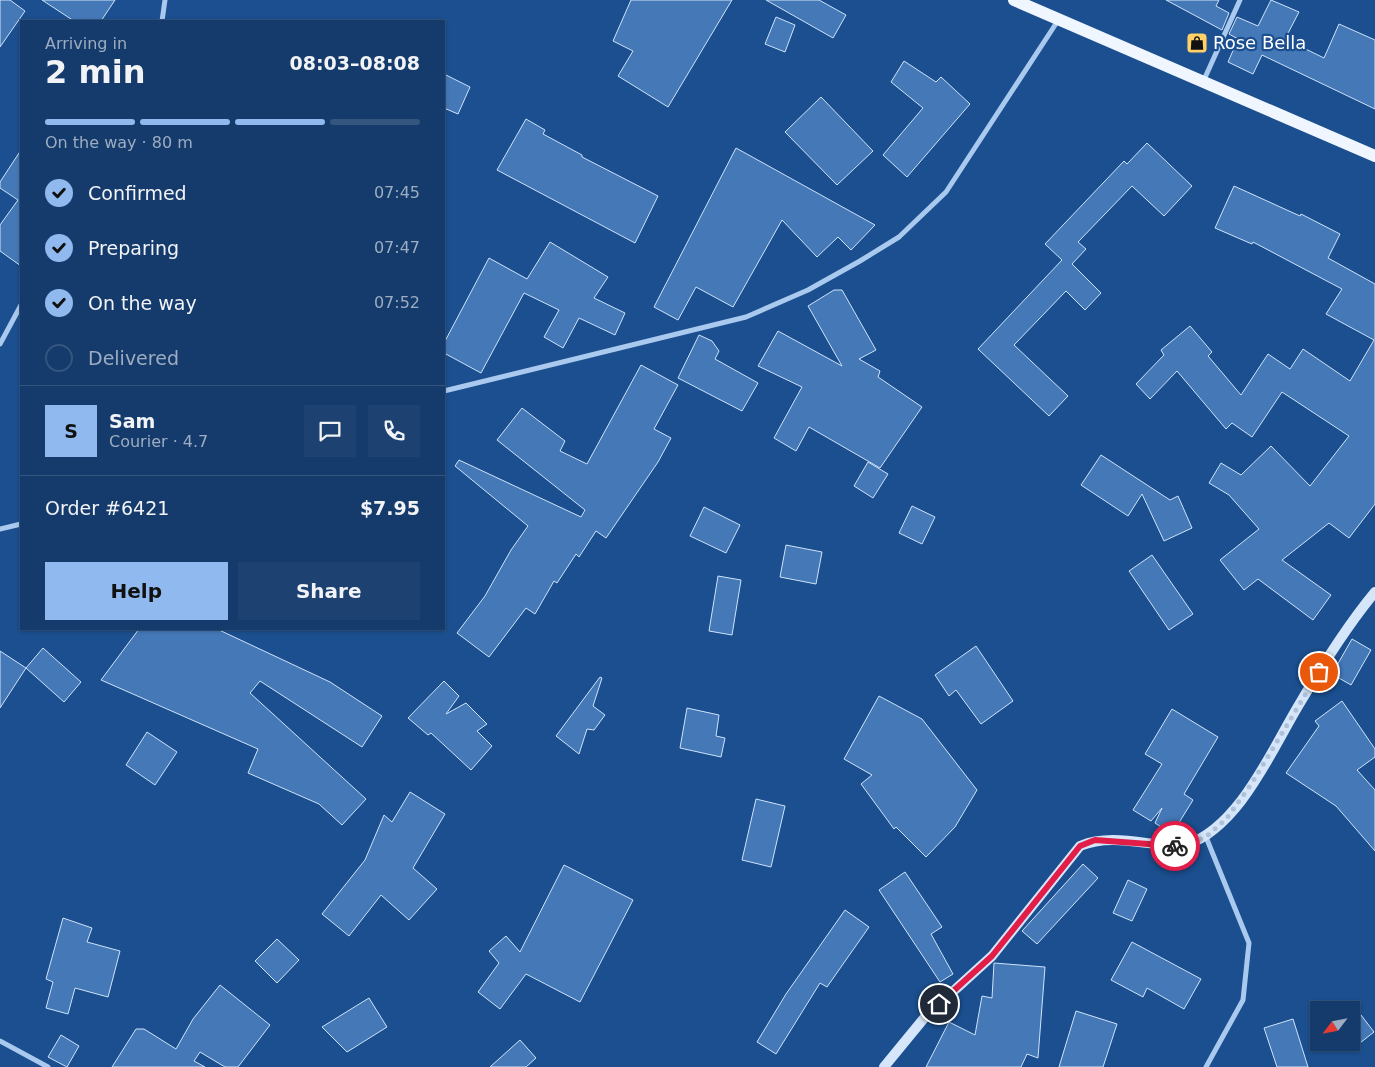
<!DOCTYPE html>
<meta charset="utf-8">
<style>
:root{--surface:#143b6b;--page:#1d4271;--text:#f1f3f6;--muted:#9dadc1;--line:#33557e;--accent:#90b9f0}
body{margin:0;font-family:"DejaVu Sans",sans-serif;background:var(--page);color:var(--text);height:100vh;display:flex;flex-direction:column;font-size:19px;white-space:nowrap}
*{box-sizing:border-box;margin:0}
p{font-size:16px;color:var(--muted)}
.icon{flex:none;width:28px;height:28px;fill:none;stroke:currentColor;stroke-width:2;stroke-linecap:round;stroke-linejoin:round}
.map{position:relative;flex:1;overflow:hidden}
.sheet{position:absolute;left:20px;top:20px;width:425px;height:610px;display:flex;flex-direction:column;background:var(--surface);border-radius:0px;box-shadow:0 1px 4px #0004,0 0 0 1px var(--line)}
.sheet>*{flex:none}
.needle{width:32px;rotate:238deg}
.controls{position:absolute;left:1310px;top:1001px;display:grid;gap:10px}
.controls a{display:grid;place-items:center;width:50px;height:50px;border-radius:0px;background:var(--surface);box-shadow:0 1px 4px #0004,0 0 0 1px var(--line);font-size:25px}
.pin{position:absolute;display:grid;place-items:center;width:42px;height:42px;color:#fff;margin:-21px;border:2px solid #fff;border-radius:50%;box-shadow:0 1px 5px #0007}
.courier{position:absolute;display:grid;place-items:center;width:50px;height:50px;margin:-25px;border:4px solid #e11d48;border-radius:50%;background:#fff;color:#222;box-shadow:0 1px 6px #0007}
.head em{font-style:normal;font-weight:800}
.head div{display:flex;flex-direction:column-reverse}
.head{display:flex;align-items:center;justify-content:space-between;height:85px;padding:0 25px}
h1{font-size:32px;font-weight:800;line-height:38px}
.bar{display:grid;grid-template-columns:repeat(4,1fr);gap:8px 5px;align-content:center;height:60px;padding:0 25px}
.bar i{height:6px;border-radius:4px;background:var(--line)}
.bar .active{background:var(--accent)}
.bar p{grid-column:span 4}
.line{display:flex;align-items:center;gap:12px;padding:0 25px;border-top:1px solid var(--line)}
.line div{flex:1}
.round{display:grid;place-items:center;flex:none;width:52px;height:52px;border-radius:0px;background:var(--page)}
ol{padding:0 25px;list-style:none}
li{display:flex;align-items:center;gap:15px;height:55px}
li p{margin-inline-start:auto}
li .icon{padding:5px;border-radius:50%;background:var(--accent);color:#111;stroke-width:4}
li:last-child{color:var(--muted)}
li i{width:28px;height:28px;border:2px solid var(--line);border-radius:50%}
.cta{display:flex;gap:10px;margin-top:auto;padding:10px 25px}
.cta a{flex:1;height:58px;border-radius:0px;background:var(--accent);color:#111;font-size:20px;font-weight:800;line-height:58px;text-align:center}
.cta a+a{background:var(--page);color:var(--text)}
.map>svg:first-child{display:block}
</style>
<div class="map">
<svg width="1375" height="1067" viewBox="0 0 1375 1067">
<rect width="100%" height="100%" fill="#1b4f8f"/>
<g fill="#4478b7" stroke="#cfe3fa">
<polygon points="0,0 10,0 25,11 0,47"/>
<polygon points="42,0 115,0 101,21 74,21"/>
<polygon points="631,0 732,0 668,107 618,76 633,51 613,41"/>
<polygon points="766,0 819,0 846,15 833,38"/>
<polygon points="1166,0 1219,0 1216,6 1229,13 1222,30"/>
<polygon points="1271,0 1299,12 1285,39 1324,58 1339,24 1375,40 1375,109 1262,55 1253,74 1228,62 1238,39 1229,34 1237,17 1258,26"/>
<polygon points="776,17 795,25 785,52 765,44"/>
<polygon points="904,61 936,82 941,77 970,104 907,177 883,155 923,108 891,82"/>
<polygon points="444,74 470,87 458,114 444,108"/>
<polygon points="821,97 873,151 837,185 785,132"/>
<polygon points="526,119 545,130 543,134 582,155 582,157 658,196 635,243 497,170"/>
<polygon points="1147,143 1192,186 1164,216 1132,186 1078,242 1086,249 1072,264 1101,293 1085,310 1066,291 1014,345 1068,396 1049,416 978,349 1062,260 1045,244 1124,161 1127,164"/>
<polygon points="736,148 875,225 851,250 838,237 817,257 782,220 733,307 696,287 678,320 654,307"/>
<polygon points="21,150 21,266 0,251 0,225 18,200 0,188 0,182"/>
<polygon points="1234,186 1300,216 1301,214 1340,234 1328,258 1375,284 1375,504 1349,538 1329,523 1282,560 1331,595 1313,620 1258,579 1244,590 1220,560 1259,529 1229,495 1209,483 1221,463 1241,475 1271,446 1310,486 1349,436 1282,392 1252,437 1232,423 1226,429 1177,371 1150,399 1136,384 1164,355 1161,350 1190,326 1212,352 1208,356 1241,395 1268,354 1290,369 1303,349 1350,381 1374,340 1326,314 1342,289 1253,242 1252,244 1215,228"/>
<polygon points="550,242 608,277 594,298 625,313 615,335 579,318 563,348 544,337 559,310 524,293 481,373 444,353 444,343 489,258 527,279"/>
<polygon points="834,290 842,290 876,350 859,359 880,371 878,377 922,407 880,468 809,427 796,451 774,438 802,387 758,366 778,331 842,366 808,306"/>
<polygon points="699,335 712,341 719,351 715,359 758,383 742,411 678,378"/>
<polygon points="641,365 678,385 654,429 671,438 658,462 606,538 596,531 579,557 576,554 557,583 554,581 535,614 526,608 489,657 457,633 485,596 511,550 528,526 455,466 459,460 581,517 585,510 497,440 522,408 565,441 560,451 587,464"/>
<polygon points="1101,455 1170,500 1178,496 1192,528 1164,541 1142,494 1128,516 1081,485"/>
<polygon points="868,462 888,474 873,498 854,486"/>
<polygon points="912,506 935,517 922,544 899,533"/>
<polygon points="704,507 740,525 726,553 690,536"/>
<polygon points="786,545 822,552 816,584 780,577"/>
<polygon points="1152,555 1193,614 1169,630 1129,571"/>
<polygon points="718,576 741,580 732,635 709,631"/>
<polygon points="139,629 217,629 330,682 382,716 362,747 260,681 250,693 366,799 342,825 319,804 248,773 258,749 101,680"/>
<polygon points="1352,639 1371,650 1351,685 1332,674"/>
<polygon points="976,646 1013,701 981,724 956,690 949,696 935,675"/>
<polygon points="43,648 81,682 64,702 26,668"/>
<polygon points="0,651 26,668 0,708"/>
<polygon points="600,677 602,678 593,706 605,715 594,730 587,729 579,754 556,736"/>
<polygon points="444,681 459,696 446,714 466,703 487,724 477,731 492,746 471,770 431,733 428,735 408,718"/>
<polygon points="879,696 922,719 977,790 955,827 926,857 896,827 894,829 861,784 872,775 844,759"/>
<polygon points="1342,701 1375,749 1375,757 1357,770 1375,790 1375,851 1336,806 1286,773 1319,726 1315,721"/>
<polygon points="687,708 719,715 716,736 725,738 721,757 680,748"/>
<polygon points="1172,709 1218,737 1184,794 1193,800 1172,834 1155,823 1162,808 1151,821 1133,810 1162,764 1145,754"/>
<polygon points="147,732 177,752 155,785 126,765"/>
<polygon points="410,792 445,814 413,868 437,889 409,920 381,895 349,936 322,914 365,860 384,815 392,822"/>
<polygon points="756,799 785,806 771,867 742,860"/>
<polygon points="1083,864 1098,878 1037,944 1022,931"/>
<polygon points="564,865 633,900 580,1002 526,974 500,1009 478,992 499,963 489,951 506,936 520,952"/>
<polygon points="905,872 942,927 931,934 953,974 940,982 879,890"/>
<polygon points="1128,880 1147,889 1132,921 1113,913"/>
<polygon points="845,910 869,927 827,987 820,983 776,1054 757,1042 786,994"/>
<polygon points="63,918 92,928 87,942 120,951 108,997 75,988 68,1014 46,1008 53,982 46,979"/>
<polygon points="277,939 299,960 277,983 255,961"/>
<polygon points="1132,942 1201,979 1184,1009 1147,988 1143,997 1111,980"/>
<polygon points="994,963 1045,967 1038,1058 1027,1054 1021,1067 926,1067 949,1022 975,1035 982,996 992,998"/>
<polygon points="220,985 270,1025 238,1067 225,1067 200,1052 194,1061 205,1067 112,1067 136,1029 144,1029 176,1049 193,1019"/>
<polygon points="369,998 387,1027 347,1052 322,1027"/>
<polygon points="1351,1002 1374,1032 1351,1050"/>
<polygon points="1076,1011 1117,1024 1103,1067 1059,1067"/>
<polygon points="1293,1019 1308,1067 1277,1067 1264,1028"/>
<polygon points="61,1035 79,1046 67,1067 48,1057"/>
<polygon points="520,1040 536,1058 526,1067 490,1067"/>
</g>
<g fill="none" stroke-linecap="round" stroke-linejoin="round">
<g stroke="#a9c9ee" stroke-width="5">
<polyline points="162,21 165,0"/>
<polyline points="1203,82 1240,0"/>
<polyline points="0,344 21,305"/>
<polyline points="444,391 746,317 808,290 860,261 899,237 946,192 1059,19"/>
<polyline points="0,529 21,524"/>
<polyline points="0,1041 48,1067"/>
<polyline points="1206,1067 1243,1000 1249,943 1206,837"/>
</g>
<path stroke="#d6e6fa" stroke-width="10" d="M884,1067l41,-50 67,-61 88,-110c26,-11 55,-4 83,-1 7,0 16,3 23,0 54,-18 86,-96 114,-142 23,-39 46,-76 75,-111"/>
<polyline stroke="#f0f6ff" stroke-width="12" points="1014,0 1375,156"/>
</g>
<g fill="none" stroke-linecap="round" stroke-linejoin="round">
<polyline stroke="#afc1d8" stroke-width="5" stroke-dasharray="0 9" points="1175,846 1183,846 1206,837 1227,818 1252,783 1319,672"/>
<polyline stroke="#e11d48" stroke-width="6" points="939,1004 992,956 1080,846 1095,840 1175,846"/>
</g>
<defs>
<g id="shop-square" transform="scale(1.125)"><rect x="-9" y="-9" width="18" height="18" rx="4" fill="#ffd166" stroke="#1b4f8f"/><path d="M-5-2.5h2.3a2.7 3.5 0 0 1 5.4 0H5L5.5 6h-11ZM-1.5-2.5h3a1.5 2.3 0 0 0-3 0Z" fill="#111"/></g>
</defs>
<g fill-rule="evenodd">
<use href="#shop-square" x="1197" y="43"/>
</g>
<g text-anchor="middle" stroke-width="4.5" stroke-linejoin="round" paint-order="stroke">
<g font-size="18" fill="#fff" stroke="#1b4f8f" text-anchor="start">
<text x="1213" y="49">Rose Bella</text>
</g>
</g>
</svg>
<div class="controls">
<a><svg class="needle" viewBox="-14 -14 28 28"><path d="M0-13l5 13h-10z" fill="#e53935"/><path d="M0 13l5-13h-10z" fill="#9dadc1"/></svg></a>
</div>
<div class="pin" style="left:1319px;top:672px;background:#ea580c"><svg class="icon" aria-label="bag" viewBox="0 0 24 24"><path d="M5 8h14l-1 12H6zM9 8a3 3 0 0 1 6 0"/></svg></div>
<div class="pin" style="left:939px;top:1004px;background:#1f2937"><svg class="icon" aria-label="home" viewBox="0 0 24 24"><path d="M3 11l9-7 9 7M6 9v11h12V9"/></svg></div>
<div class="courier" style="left:1175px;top:846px"><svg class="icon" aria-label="bike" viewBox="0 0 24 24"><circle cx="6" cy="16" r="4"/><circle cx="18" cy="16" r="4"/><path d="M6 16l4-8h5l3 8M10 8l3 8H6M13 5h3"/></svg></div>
<section class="sheet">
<div class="head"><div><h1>2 min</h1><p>Arriving in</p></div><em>08:03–08:08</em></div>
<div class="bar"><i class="active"></i><i class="active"></i><i class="active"></i><i></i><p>On the way · 80 m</p></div>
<ol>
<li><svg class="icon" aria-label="check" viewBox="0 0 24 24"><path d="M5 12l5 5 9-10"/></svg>Confirmed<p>07:45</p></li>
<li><svg class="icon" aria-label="check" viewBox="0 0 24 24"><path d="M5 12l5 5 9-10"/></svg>Preparing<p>07:47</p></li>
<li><svg class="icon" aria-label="check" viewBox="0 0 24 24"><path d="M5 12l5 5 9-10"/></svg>On the way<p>07:52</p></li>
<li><i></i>Delivered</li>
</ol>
<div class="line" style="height:90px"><b class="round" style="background:var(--accent);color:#111">S</b><div><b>Sam</b><p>Courier · 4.7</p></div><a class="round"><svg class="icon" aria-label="chat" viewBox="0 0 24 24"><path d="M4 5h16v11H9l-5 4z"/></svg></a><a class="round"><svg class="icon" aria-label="phone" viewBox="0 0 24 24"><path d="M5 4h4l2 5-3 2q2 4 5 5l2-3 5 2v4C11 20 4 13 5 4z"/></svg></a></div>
<div class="line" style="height:65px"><div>Order #6421</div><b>$7.95</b></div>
<div class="cta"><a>Help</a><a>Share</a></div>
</section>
</div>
